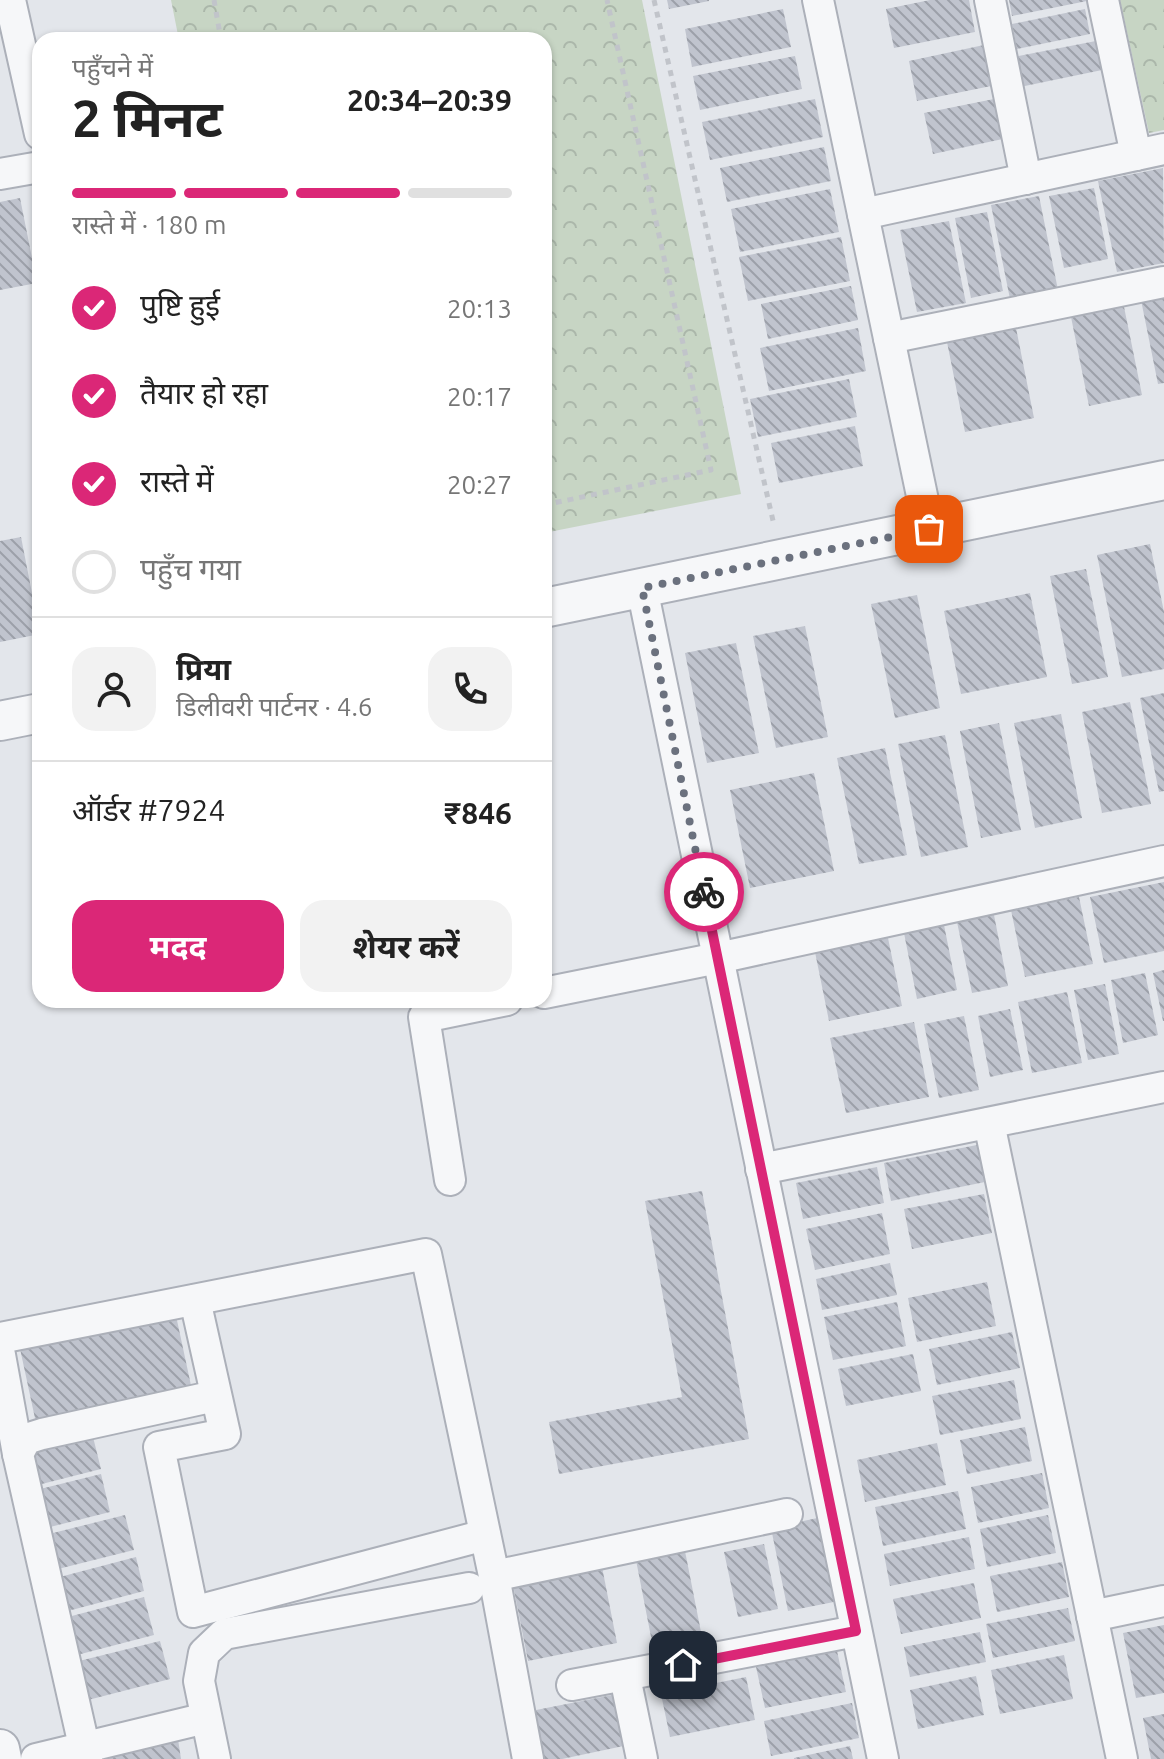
<!DOCTYPE html>
<html lang="hi">
<meta charset="utf-8">
<style>
:root{--surface:#fff;--page:#f2f2f2;--text:#222;--muted:#767676;--line:#e0e0e0;--accent:#db2777}
body{margin:0;font-family:Ubuntu,"Noto Sans Devanagari",sans-serif;background:var(--page);color:var(--text);height:100vh;display:flex;flex-direction:column;font-size:30px;white-space:nowrap}
*{box-sizing:border-box;margin:0}
p{font-size:26px;color:var(--muted)}
.icon{flex:none;width:44px;height:44px;fill:none;stroke:currentColor;stroke-width:2;stroke-linecap:round;stroke-linejoin:round}
.map{position:relative;flex:1;overflow:hidden}
.panel{position:absolute;left:32px;top:32px;width:520px;height:976px;display:flex;flex-direction:column;background:var(--surface);border-radius:24px;box-shadow:0 2px 6px #0004}
.panel>*{flex:none}
.pin{position:absolute;display:grid;place-items:center;width:68px;height:68px;color:#fff;margin:-34px;border-radius:16px;box-shadow:0 4px 12px #0006}
.courier{position:absolute;display:grid;place-items:center;width:80px;height:80px;margin:-40px;border:6px solid #db2777;border-radius:50%;background:#fff;color:#222;box-shadow:0 2px 10px #0007}
.overview em{font-style:normal;font-weight:700}
.overview div{display:flex;flex-direction:column-reverse}
.overview{display:flex;align-items:center;justify-content:space-between;height:136px;padding:0 40px}
h1{font-size:52px;font-weight:700;line-height:60px}
.bar{display:grid;grid-template-columns:repeat(4,1fr);gap:12px 8px;align-content:center;height:96px;padding:0 40px}
.bar i{height:10px;border-radius:6px;background:var(--line)}
.bar .on{background:var(--accent)}
.bar p{grid-column:span 4}
.line{display:flex;align-items:center;gap:20px;padding:0 40px;border-top:2px solid var(--line)}
.line div{flex:1}
.round{display:grid;place-items:center;flex:none;width:84px;height:84px;border-radius:24px;background:var(--page)}
ol{padding:0 40px;list-style:none}
li{display:flex;align-items:center;gap:24px;height:88px}
li p{margin-inline-start:auto}
li .icon{padding:8px;border-radius:50%;background:var(--accent);color:#fff;stroke-width:4}
li:last-child{color:var(--muted)}
li i{width:44px;height:44px;border:4px solid var(--line);border-radius:50%}
.primary-button{display:flex;gap:16px;margin-top:auto;padding:16px 40px}
.primary-button a{flex:1;height:92px;border-radius:24px;background:var(--accent);color:#fff;font-size:32px;font-weight:700;line-height:92px;text-align:center}
.primary-button a+a{background:var(--page);color:var(--text)}
.map>svg:first-child{display:block}
</style>
<div class="map">
<svg width="1164" height="1759" viewBox="0 0 1164 1759">
<defs>
<pattern id="park-crowns" width="20" height="18" patternUnits="userSpaceOnUse" patternTransform="scale(2)"><rect width="20" height="18" fill="#c7d5c4"/><path d="M2 6a3 3 0 1 1 6 0M12 15a3 3 0 1 1 6 0" fill="none" stroke="#abb7aa"/></pattern>
<pattern id="building-back-hatch" width="6" height="6" patternUnits="userSpaceOnUse" patternTransform="scale(2)"><rect width="6" height="6" fill="#c0c4ce"/><path d="M-1 5l2 2M0 0l6 6M5-1l2 2" fill="none" stroke="#9ca0a9"/></pattern>
</defs>
<rect width="100%" height="100%" fill="#e3e6eb"/>
<g fill="url(#park-crowns)">
<polygon points="171,0 642,0 741,494 544,533 544,40 179,40"/>
<polygon points="1120,0 1164,0 1164,130 1149,133"/>
</g>
<g fill="url(#building-back-hatch)">
<polygon points="667,0 709,0 709,1 669,9"/>
<polygon points="930,0 969,0 975,32 894,48 886,9"/>
<polygon points="1009,0 1087,0 1087,1 1012,16"/>
<polygon points="783,9 791,47 692,67 685,29"/>
<polygon points="1085,9 1090,34 1017,49 1012,24"/>
<polygon points="1101,40 1107,69 1020,87 1014,57"/>
<polygon points="998,42 1006,83 917,101 909,61"/>
<polygon points="795,56 802,89 700,110 693,76"/>
<polygon points="1004,97 1012,137 933,154 924,113"/>
<polygon points="815,99 823,137 710,160 702,122"/>
<polygon points="824,147 831,181 727,202 720,168"/>
<polygon points="1163,168 1164,263 1117,272 1098,181"/>
<polygon points="40,178 40,218 39,218 31,180"/>
<polygon points="1094,188 1108,259 1064,268 1049,196"/>
<polygon points="830,189 839,232 740,252 731,209"/>
<polygon points="1039,196 1058,290 1010,299 991,205"/>
<polygon points="20,198 37,283 0,290 0,202"/>
<polygon points="987,212 1003,291 971,298 955,218"/>
<polygon points="949,221 966,303 917,312 900,230"/>
<polygon points="841,237 850,281 748,301 739,257"/>
<polygon points="851,286 858,320 768,339 761,304"/>
<polygon points="1164,295 1164,383 1158,384 1141,300"/>
<polygon points="1123,302 1142,395 1089,406 1070,312"/>
<polygon points="858,328 866,371 769,391 760,348"/>
<polygon points="1016,328 1034,418 965,432 947,342"/>
<polygon points="849,379 857,417 758,437 750,399"/>
<polygon points="855,426 863,466 779,483 771,443"/>
<polygon points="21,537 40,634 0,642 0,541"/>
<polygon points="1150,544 1164,612 1164,669 1122,677 1097,555"/>
<polygon points="1086,569 1108,677 1072,684 1050,576"/>
<polygon points="1030,593 1047,677 961,694 944,611"/>
<polygon points="917,595 940,708 895,718 871,604"/>
<polygon points="805,626 828,737 776,748 753,636"/>
<polygon points="736,643 759,753 707,763 685,653"/>
<polygon points="1164,693 1164,791 1159,792 1140,698"/>
<polygon points="1130,702 1151,804 1102,813 1082,712"/>
<polygon points="1061,714 1082,818 1035,828 1014,723"/>
<polygon points="999,723 1021,830 981,838 960,731"/>
<polygon points="945,735 968,847 921,857 898,744"/>
<polygon points="885,748 907,855 859,864 837,758"/>
<polygon points="814,773 834,871 750,888 730,790"/>
<polygon points="1164,882 1164,951 1104,963 1090,897"/>
<polygon points="1079,897 1093,964 1025,977 1011,910"/>
<polygon points="994,915 1008,986 972,993 957,922"/>
<polygon points="944,925 957,990 917,999 904,933"/>
<polygon points="888,938 902,1006 829,1021 815,952"/>
<polygon points="1164,970 1164,1021 1163,1021 1153,973"/>
<polygon points="1145,973 1158,1035 1123,1043 1111,980"/>
<polygon points="1105,984 1119,1054 1088,1060 1074,990"/>
<polygon points="1067,992 1082,1063 1032,1073 1018,1002"/>
<polygon points="1010,1009 1023,1070 990,1077 978,1016"/>
<polygon points="964,1016 979,1090 939,1098 924,1024"/>
<polygon points="914,1022 929,1097 846,1113 830,1038"/>
<polygon points="977,1145 985,1182 891,1201 884,1163"/>
<polygon points="877,1167 884,1203 803,1219 796,1183"/>
<polygon points="702,1191 749,1439 559,1474 549,1422 682,1397 645,1201"/>
<polygon points="984,1194 992,1233 912,1249 904,1209"/>
<polygon points="882,1213 890,1254 815,1270 806,1229"/>
<polygon points="890,1263 897,1295 822,1310 816,1279"/>
<polygon points="987,1282 996,1326 917,1342 908,1298"/>
<polygon points="897,1302 906,1346 833,1360 824,1317"/>
<polygon points="175,1311 192,1390 36,1423 19,1344"/>
<polygon points="1012,1332 1020,1368 937,1385 929,1349"/>
<polygon points="913,1354 921,1391 846,1406 838,1369"/>
<polygon points="1014,1380 1021,1419 940,1435 932,1396"/>
<polygon points="1025,1427 1032,1461 967,1474 960,1440"/>
<polygon points="93,1437 101,1469 30,1487 22,1456"/>
<polygon points="937,1443 946,1485 865,1502 857,1460"/>
<polygon points="1042,1473 1049,1508 978,1523 971,1487"/>
<polygon points="101,1474 110,1512 38,1530 28,1492"/>
<polygon points="958,1491 966,1529 883,1546 875,1507"/>
<polygon points="125,1515 134,1550 50,1571 41,1536"/>
<polygon points="1048,1515 1056,1553 987,1567 980,1529"/>
<polygon points="822,1517 839,1601 788,1611 771,1528"/>
<polygon points="969,1537 975,1569 890,1586 884,1554"/>
<polygon points="764,1544 778,1609 738,1617 724,1552"/>
<polygon points="684,1546 701,1632 652,1642 635,1555"/>
<polygon points="136,1557 144,1591 64,1612 56,1578"/>
<polygon points="1062,1562 1069,1597 997,1612 990,1576"/>
<polygon points="602,1567 617,1643 528,1661 513,1585"/>
<polygon points="974,1583 981,1618 901,1634 893,1599"/>
<polygon points="144,1597 154,1635 77,1655 68,1617"/>
<polygon points="1068,1608 1075,1641 993,1658 986,1624"/>
<polygon points="1164,1625 1164,1693 1136,1698 1123,1633"/>
<polygon points="980,1632 986,1662 910,1677 904,1647"/>
<polygon points="160,1641 170,1679 88,1700 79,1661"/>
<polygon points="837,1651 846,1692 765,1708 756,1667"/>
<polygon points="1064,1655 1073,1699 1000,1714 991,1670"/>
<polygon points="976,1676 984,1715 918,1729 910,1690"/>
<polygon points="746,1677 755,1720 670,1737 661,1694"/>
<polygon points="622,1693 633,1744 562,1759 535,1759 526,1712"/>
<polygon points="852,1703 859,1738 771,1756 764,1721"/>
<polygon points="1164,1714 1164,1759 1151,1759 1143,1718"/>
<polygon points="178,1739 181,1759 96,1759"/>
<polygon points="850,1746 853,1759 794,1759 794,1758"/>
</g>
<g fill="none" stroke-linecap="round" stroke-linejoin="round">
<g stroke="#acb0b9" stroke-width="34">
<g id="minor">
<polyline points="10,0 40,134"/>
<polyline points="818,0 929,529"/>
<polyline points="990,0 1026,179"/>
<polyline points="1103,0 1136,155"/>
<polyline points="0,174 40,167"/>
<polyline points="863,214 1164,149"/>
<polyline points="889,338 1164,282"/>
<polyline points="642,588 883,1759"/>
<polyline points="544,993 718,958 1164,861"/>
<polyline points="989,1123 1122,1759"/>
<polyline points="761,1169 1164,1087"/>
<polyline points="450,1180 424,1017 507,1000"/>
<polyline points="195,1300 225,1434 159,1447 193,1612 485,1535"/>
<polyline points="0,1338 426,1254 494,1576 528,1759"/>
<polyline points="0,1355 18,1454"/>
<polyline points="494,1576 787,1514"/>
<polyline points="1092,1616 1164,1601"/>
<polyline points="625,1677 642,1759"/>
<polyline points="572,1685 856,1631"/>
<polyline points="36,1759 206,1718"/>
<polyline points="87,1759 18,1454 26,1439 42,1434 215,1396"/>
<polyline points="215,1759 199,1681 204,1653 224,1634 469,1588"/>
</g>
</g>
<g stroke="#acb0b9" stroke-width="42">
<g id="tertiary">
<polyline points="544,608 1164,480"/>
<polyline points="0,721 40,713"/>
<polyline points="0,1749 2,1759"/>
</g>
</g>
<g stroke="#c1c4ca" stroke-width="5" stroke-dasharray="6 6" stroke-linecap="butt">
<polyline points="214,0 221,40"/>
<polyline points="654,0 774,525"/>
<polyline points="544,505 711,470 607,0"/>
</g>
<use href="#minor" stroke="#f6f7f9" stroke-width="30"/>
<use href="#tertiary" stroke="#f6f7f9" stroke-width="38"/>
</g>
<g fill="none" stroke-linecap="round" stroke-linejoin="round">
<polyline stroke="#6b717e" stroke-width="8" stroke-dasharray="0 14.4" points="704,892 642,588 929,529"/>
<polyline stroke="#db2777" stroke-width="10" points="683,1665 856,1631 704,892"/>
</g>
</svg>
<div class="pin" style="left:929px;top:529px;background:#ea580c"><svg class="icon" aria-label="bag" viewBox="0 0 24 24"><path d="M5 8h14l-1 12H6zM9 8a3 3 0 0 1 6 0"/></svg></div>
<div class="pin" style="left:683px;top:1665px;background:#1f2937"><svg class="icon" aria-label="home" viewBox="0 0 24 24"><path d="M3 11l9-7 9 7M6 9v11h12V9"/></svg></div>
<div class="courier" style="left:704px;top:892px"><svg class="icon" aria-label="bike" viewBox="0 0 24 24"><circle cx="6" cy="16" r="4"/><circle cx="18" cy="16" r="4"/><path d="M6 16l4-8h5l3 8M10 8l3 8H6M13 5h3"/></svg></div>
<section class="panel">
<div class="overview"><div><h1>2 मिनट</h1><p>पहुँचने में</p></div><em>20:34–20:39</em></div>
<div class="bar"><i class="on"></i><i class="on"></i><i class="on"></i><i></i><p>रास्ते में · 180 m</p></div>
<ol>
<li><svg class="icon" aria-label="check" viewBox="0 0 24 24"><path d="M5 12l5 5 9-10"/></svg>पुष्टि हुई<p>20:13</p></li>
<li><svg class="icon" aria-label="check" viewBox="0 0 24 24"><path d="M5 12l5 5 9-10"/></svg>तैयार हो रहा<p>20:17</p></li>
<li><svg class="icon" aria-label="check" viewBox="0 0 24 24"><path d="M5 12l5 5 9-10"/></svg>रास्ते में<p>20:27</p></li>
<li><i></i>पहुँच गया</li>
</ol>
<div class="line" style="height:144px"><a class="round"><svg class="icon" aria-label="person" viewBox="0 0 24 24"><circle cx="12" cy="8" r="4"/><path d="M4 21q1-7 8-7t8 7"/></svg></a><div><b>प्रिया</b><p>डिलीवरी पार्टनर · 4.6</p></div><a class="round"><svg class="icon" aria-label="phone" viewBox="0 0 24 24"><path d="M5 4h4l2 5-3 2q2 4 5 5l2-3 5 2v4C11 20 4 13 5 4z"/></svg></a></div>
<div class="line" style="height:104px"><div>ऑर्डर #7924</div><b>₹846</b></div>
<div class="primary-button"><a>मदद</a><a>शेयर करें</a></div>
</section>
</div>
